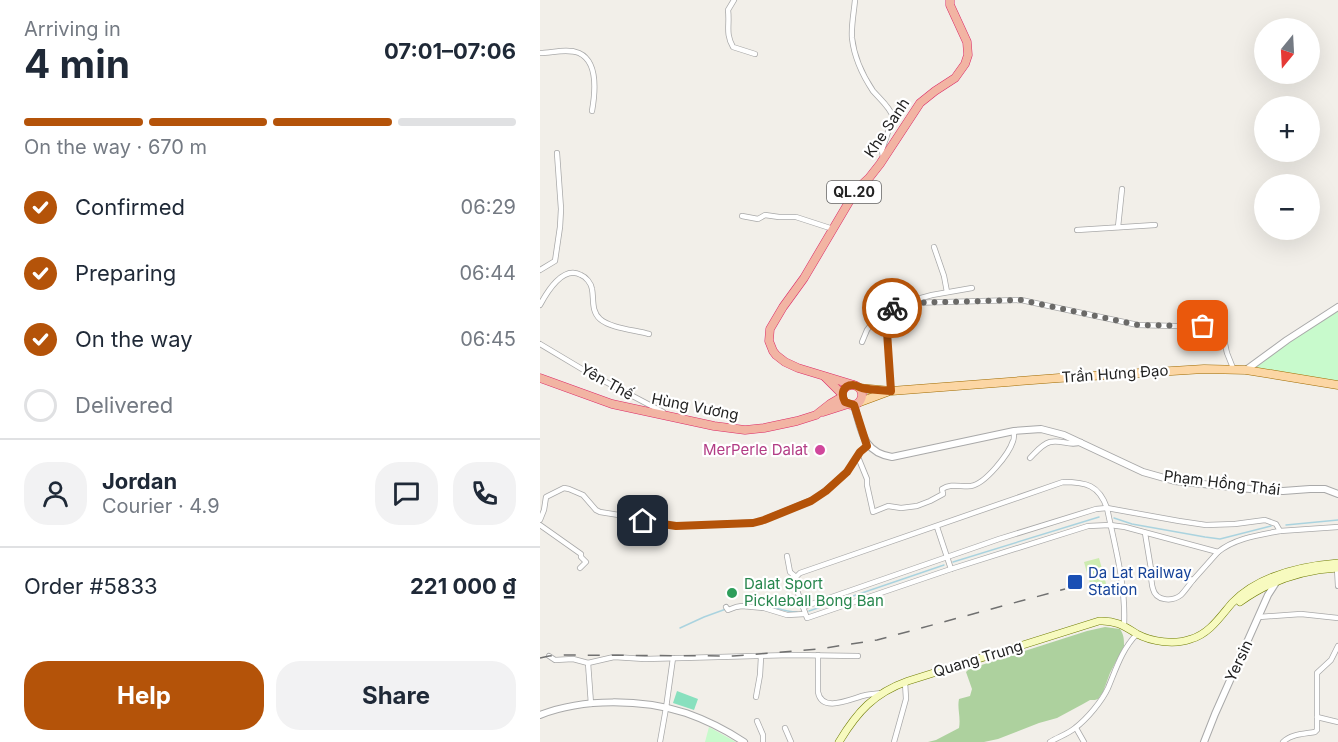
<!DOCTYPE html>
<meta charset="utf-8">
<style>
:root{--surface:#fff;--page:#f2f2f3;--text:#1f2937;--muted:#747a83;--line:#e0e1e3;--accent:#b45309}
body{margin:0;font-family:Inter,sans-serif;background:var(--page);color:var(--text);height:100vh;display:flex;flex-direction:column;font-size:22px;white-space:nowrap}
*{box-sizing:border-box;margin:0}
p{font-size:20px;color:var(--muted)}
.icon{flex:none;width:33px;height:33px;fill:none;stroke:currentColor;stroke-width:2;stroke-linecap:round;stroke-linejoin:round}
.map{position:relative;flex:1;overflow:hidden}
.panel{display:flex;flex-direction:column;background:var(--surface);width:540px}
.panel>*{flex:none}
.needle{width:39px;rotate:198deg}
.tools{position:absolute;left:714px;top:18px;display:grid;gap:12px}
.tools a{display:grid;place-items:center;width:66px;height:66px;border-radius:50%;background:var(--surface);box-shadow:0 6px 24px #0002;font-size:30px}
.pin{position:absolute;display:grid;place-items:center;width:51px;height:51px;color:#fff;margin:-26px;border-radius:12px;box-shadow:0 3px 9px #0006}
.courier{position:absolute;display:grid;place-items:center;width:60px;height:60px;margin:-30px;border:4px solid #b45309;border-radius:50%;background:#fff;color:#222;box-shadow:0 2px 8px #0007}
.headline em{font-style:normal;font-weight:700}
.headline div{display:flex;flex-direction:column-reverse}
.headline{display:flex;align-items:center;justify-content:space-between;height:102px;padding:0 24px}
h1{font-size:39px;font-weight:700;line-height:45px}
.bar{display:grid;grid-template-columns:repeat(4,1fr);gap:9px 6px;align-content:center;height:72px;padding:0 24px}
.bar i{height:8px;border-radius:4px;background:var(--line)}
.bar .current{background:var(--accent)}
.bar p{grid-column:span 4}
.line{display:flex;align-items:center;gap:15px;padding:0 24px;border-top:2px solid var(--line)}
.line div{flex:1}
.round{display:grid;place-items:center;flex:none;width:63px;height:63px;border-radius:24px;background:var(--page)}
ol{padding:0 24px;list-style:none}
li{display:flex;align-items:center;gap:18px;height:66px}
li p{margin-inline-start:auto}
li .icon{padding:6px;border-radius:50%;background:var(--accent);color:#fff;stroke-width:4}
li:last-child{color:var(--muted)}
li i{width:33px;height:33px;border:3px solid var(--line);border-radius:50%}
.primary-button{display:flex;gap:12px;margin-top:auto;padding:12px 24px}
.primary-button a{flex:1;height:69px;border-radius:24px;background:var(--accent);color:#fff;font-size:24px;font-weight:700;line-height:69px;text-align:center}
.primary-button a+a{background:var(--page);color:var(--text)}
main{display:flex;flex:1;min-height:0}
.map>svg:first-child{display:block}
</style>
<main>
<section class="panel">
<div class="headline"><div><h1>4 min</h1><p>Arriving in</p></div><em>07:01–07:06</em></div>
<div class="bar"><i class="current"></i><i class="current"></i><i class="current"></i><i></i><p>On the way · 670 m</p></div>
<ol>
<li><svg class="icon" aria-label="check" viewBox="0 0 24 24"><path d="M5 12l5 5 9-10"/></svg>Confirmed<p>06:29</p></li>
<li><svg class="icon" aria-label="check" viewBox="0 0 24 24"><path d="M5 12l5 5 9-10"/></svg>Preparing<p>06:44</p></li>
<li><svg class="icon" aria-label="check" viewBox="0 0 24 24"><path d="M5 12l5 5 9-10"/></svg>On the way<p>06:45</p></li>
<li><i></i>Delivered</li>
</ol>
<div class="line" style="height:108px"><a class="round"><svg class="icon" aria-label="person" viewBox="0 0 24 24"><circle cx="12" cy="8" r="4"/><path d="M4 21q1-7 8-7t8 7"/></svg></a><div><b>Jordan</b><p>Courier · 4.9</p></div><a class="round"><svg class="icon" aria-label="chat" viewBox="0 0 24 24"><path d="M4 5h16v11H9l-5 4z"/></svg></a><a class="round"><svg class="icon" aria-label="phone" viewBox="0 0 24 24"><path d="M5 4h4l2 5-3 2q2 4 5 5l2-3 5 2v4C11 20 4 13 5 4z"/></svg></a></div>
<div class="line" style="height:78px"><div>Order #5833</div><b>221 000 ₫</b></div>
<div class="primary-button"><a>Help</a><a>Share</a></div>
</section>
<div class="map">
<svg width="798" height="742" viewBox="0 0 798 742">
<rect width="100%" height="100%" fill="#f2efe9"/>
<polygon fill="#cdebb0" points="559,558 567,587 552,591 544,562"/>
<path fill="#add19e" d="M565,627l15,2c4,6 4,10 4,17l-14,27 -7,19 -5,7 -3,1h-5l-7,4 -26,14 -18,5 -41,16 -14,3h-56l8,-2 23,-12c2,-11 -2,-19 0,-29l11,-3 2,-7 -6,-17 3,-3 118,-38z"/>
<g fill="#c8facc">
<polygon points="798,311 798,382 717,369 716,365 725,358"/>
<polygon points="169,727 196,742 165,742"/>
</g>
<polygon fill="#88e0be" points="137,691 158,699 154,710 133,703"/>
<g fill="none" stroke-linecap="round" stroke-linejoin="round">
<g stroke="#aad3df" stroke-width="1.5">
<polyline points="574,518 592,524 665,537 680,539 731,526"/>
<polyline points="746,525 798,520"/>
<polyline points="413,562 559,517"/>
<path d="M218,605c14,0 23,7 39,7"/>
<polyline points="269,611 404,565"/>
<polyline points="140,628 164,617 186,609"/>
</g>
<g stroke="#a9a9a9" stroke-width="6">
<g id="minor">
<path d="M194,0l-6,10c2,15 -3,23 5,37l22,7"/>
<path d="M315,0c-1,12 -4,26 -3,38 2,18 11,38 21,53 7,8 17,16 20,26l-11,33 1,8"/>
<path d="M0,53c12,0 27,-5 39,0 20,9 16,41 13,58"/>
<polyline points="202,216 218,219 225,215 239,217 256,217 293,229"/>
<polyline points="578,227 582,189"/>
<polyline points="537,230 615,225"/>
<polyline points="394,247 404,276 407,292"/>
<polyline points="0,270 15,261 20,227 21,209 17,153"/>
<polyline points="370,301 392,295 432,288"/>
<path d="M0,305c7,-13 23,-40 41,-30 5,2 10,8 11,14 2,10 -1,22 8,30 10,9 35,11 49,15"/>
<polyline points="322,342 327,330 330,326 346,325"/>
<polyline points="0,344 47,372 123,412"/>
<path d="M351,391l-5,-74c4,-10 13,-11 23,-14l112,-3 117,25 74,2c13,5 12,14 15,26 2,5 4,10 6,15"/>
<path d="M318,457l9,22v6l6,27 15,-6 13,2 16,-2 13,-5 13,-7 -1,-5c9,-6 19,-2 29,-3 14,-2 38,-32 42,-45 1,-1 1,-8 1,-10"/>
<path d="M490,458c6,-6 12,-14 20,-16 11,-3 21,5 31,0"/>
<polyline points="0,520 4,510 6,497 24,488 29,489 43,495 56,510 60,512 85,516 98,518 103,521 125,525 136,526 218,522 276,498 307,472 320,452 327,446"/>
<polyline points="0,525 41,554 41,557 46,562 40,568"/>
<polyline points="397,527 411,569"/>
<polyline points="605,533 611,569 653,580 678,552"/>
<path d="M247,556l3,16 6,5 -2,5 13,36 144,-49 137,-43 22,-1 15,2 93,25c17,-14 41,-17 62,-21"/>
<polyline points="797,568 798,586"/>
<path d="M611,569c0,6 0,14 2,20 3,12 19,13 28,6 4,-4 8,-10 12,-15"/>
<path d="M256,577l4,-4 263,-91c23,0 36,3 44,26 8,39 19,77 17,117"/>
<polyline points="186,607 188,610 196,607 202,606 224,608 247,615 265,614"/>
<polyline points="263,607 459,539 556,509 567,508 639,521 666,525 695,524 725,520 736,524 740,531 798,527"/>
<polyline points="719,617 761,614 798,618"/>
<path d="M278,655v37c4,22 34,6 48,3 5,-1 10,-1 15,-2"/>
<polyline points="9,656 15,660 33,659 48,663 74,657 105,659 252,655 318,656"/>
<polyline points="48,663 51,704"/>
<polyline points="216,697 220,675 221,657"/>
<polyline points="777,717 798,722"/>
<polyline points="217,721 223,735 223,742"/>
<polyline points="245,728 251,742"/>
<polyline points="536,728 544,742"/>
<polyline points="120,742 126,708 133,658"/>
<polyline points="354,742 366,699 365,682"/>
<path d="M510,742c8,-5 18,-8 25,-14 12,-9 27,-27 33,-40 8,-19 14,-39 29,-54"/>
<path d="M743,742c8,-8 21,-8 32,-10l2,-2v-57l14,-13 7,-14"/>
</g>
</g>
<g stroke="#a9a9a9" stroke-width="8">
<g id="tertiary">
<polyline points="706,370 747,340 798,307"/>
<path d="M314,405c8,26 8,47 38,52l122,-26 27,-2 23,6 79,37 32,9 75,8 33,2 27,-2h15l13,5"/>
<path d="M0,715c43,-17 102,-16 146,-2 20,7 40,17 58,29"/>
<polyline points="664,742 675,714 728,595 737,581"/>
</g>
</g>
<g stroke="#707d05" stroke-width="8">
<g id="secondary">
<path d="M700,602c29,-21 62,-32 98,-34"/>
<path d="M299,742c18,-30 35,-49 69,-61l191,-60c16,-1 25,5 38,13 15,8 38,11 54,5 18,-5 29,-22 41,-36 27,-28 69,-37 106,-40"/>
</g>
</g>
<g stroke="#a06b00" stroke-width="9">
<g id="primary">
<polyline points="319,388 351,391 519,378 664,369 706,370 798,385"/>
<polyline points="320,402 347,392"/>
</g>
</g>
<g stroke="#dc2a67" stroke-width="9">
<g id="trunk">
<polyline points="285,377 302,394"/>
<polyline points="0,378 72,404 174,426 205,430 224,428 257,421 276,415 290,404 302,397"/>
<polyline points="314,385 258,368 245,362 236,355 233,351 229,341 230,329 243,307 264,278 316,190 329,178 340,164 380,103 395,91 415,78 425,64 428,55 427,42 410,5 410,0"/>
<circle cx="312" cy="395" r="10"/>
<polyline points="283,412 308,404"/>
</g>
</g>
<use href="#minor" stroke="#fff" stroke-width="4.5"/>
<use href="#tertiary" stroke="#fff" stroke-width="6"/>
<use href="#secondary" stroke="#f7fabf" stroke-width="7"/>
<use href="#primary" stroke="#fcd6a4" stroke-width="8"/>
<use href="#trunk" stroke="#f2b4a3" stroke-width="8"/>
<polyline stroke="#707070" stroke-width="1.5" stroke-dasharray="12 12" stroke-linecap="butt" points="0,658 9,656 25,655 193,656 279,649 337,640 525,589"/>
</g>
<g fill="none" stroke-linecap="round" stroke-linejoin="round">
<polyline stroke="#6b6a68" stroke-width="6" stroke-dasharray="0 10.8" points="352,308 369,303 481,300 598,325 663,326"/>
<path stroke="#b45309" stroke-width="8" d="M103,521l33,5 77,-3 11,-3 47,-19 15,-10 21,-19 13,-20 7,-6 -13,-41 -9,-3c-4,-7 -3,-17 8,-17 2,0 6,2 9,3 9,2 19,2 29,3l-5,-74 2,-5 4,-4"/>
</g>
<circle fill="#d1479c" stroke="#fff" stroke-width="2" cx="280" cy="450" r="6"/>
<rect fill="#1a4fb4" stroke="#fff" stroke-width="2" x="527" y="574" width="16" height="16" rx="3"/>
<circle fill="#2e9e5b" stroke="#fff" stroke-width="2" cx="192" cy="593" r="6"/>
<g text-anchor="middle" stroke-width="4.5" stroke-linejoin="round" paint-order="stroke">
<rect fill="#fff" stroke="#646464" stroke-width="1.5" x="287" y="181" width="54" height="22" rx="4.5"/>
<g font-size="14" font-weight="bold" fill="#222">
<text x="314" y="197">QL.20</text>
</g>
<g font-size="15" fill="#222" stroke="#fff">
<text transform="translate(347 128) rotate(-56)" y="5">Khe Sanh</text>
<text transform="translate(575 374) rotate(-4)" y="5">Trần Hưng Đạo</text>
<text transform="translate(67 382) rotate(29)" y="5">Yên Thế</text>
<text transform="translate(155 407) rotate(11)" y="5">Hùng Vương</text>
<text transform="translate(682 483) rotate(7)" y="5">Phạm Hồng Thái</text>
<text transform="translate(438 659) rotate(-17)" y="5">Quang Trung</text>
<text transform="translate(699 661) rotate(-65)" y="5">Yersin</text>
</g>
<g font-size="15" fill="#b23c85" stroke="#fff" text-anchor="end">
<text x="268" y="455">MerPerle Dalat</text>
</g>
<g font-size="15" fill="#164399" stroke="#fff" text-anchor="start">
<text x="548" y="578">Da Lat Railway<tspan x="548" dy="17">Station</tspan></text>
</g>
<g font-size="15" fill="#27864d" stroke="#fff" text-anchor="start">
<text x="204" y="589">Dalat Sport<tspan x="204" dy="17">Pickleball Bong Ban</tspan></text>
</g>
</g>
</svg>
<div class="tools">
<a><svg class="needle" viewBox="-14 -14 28 28"><path d="M0-13l5 13h-10z" fill="#e53935"/><path d="M0 13l5-13h-10z" fill="#747a83"/></svg></a>
<a>+</a>
<a>−</a>
</div>
<div class="pin" style="left:663px;top:326px;background:#ea580c"><svg class="icon" aria-label="bag" viewBox="0 0 24 24"><path d="M5 8h14l-1 12H6zM9 8a3 3 0 0 1 6 0"/></svg></div>
<div class="pin" style="left:103px;top:521px;background:#1f2937"><svg class="icon" aria-label="home" viewBox="0 0 24 24"><path d="M3 11l9-7 9 7M6 9v11h12V9"/></svg></div>
<div class="courier" style="left:352px;top:308px"><svg class="icon" aria-label="bike" viewBox="0 0 24 24"><circle cx="6" cy="16" r="4"/><circle cx="18" cy="16" r="4"/><path d="M6 16l4-8h5l3 8M10 8l3 8H6M13 5h3"/></svg></div>
</div>
</main>
